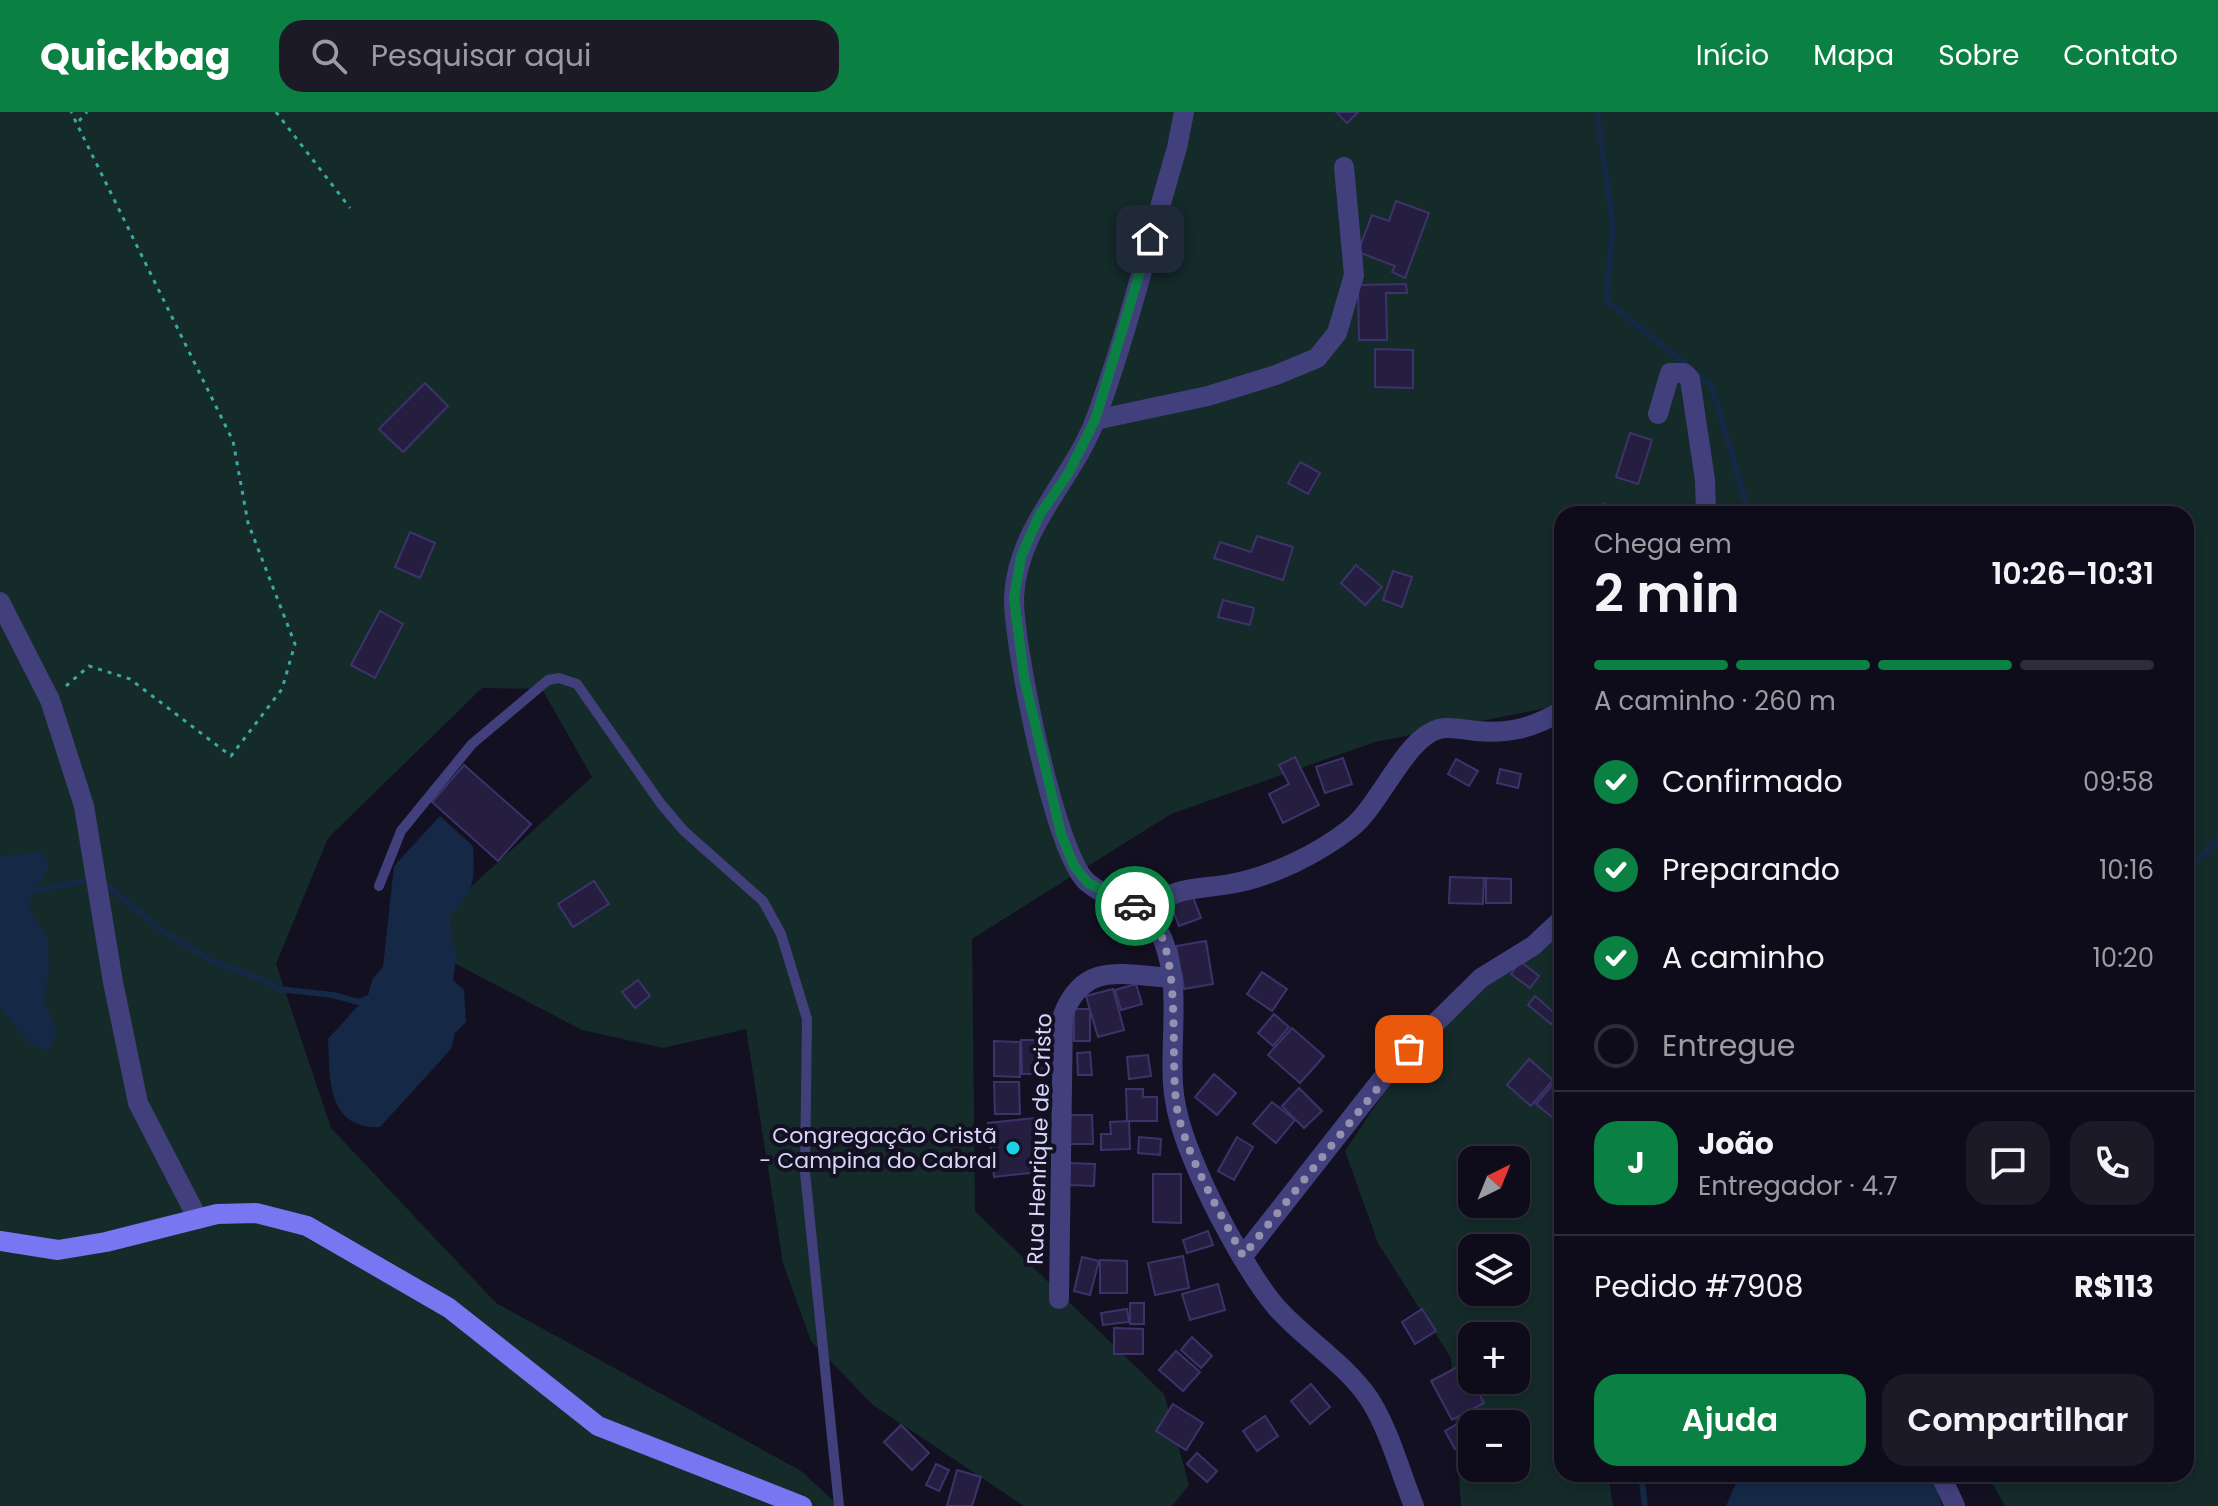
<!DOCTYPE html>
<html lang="pt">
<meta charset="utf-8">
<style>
:root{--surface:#0e0c1a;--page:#1c1a27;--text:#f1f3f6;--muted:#9b9ba2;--line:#2e2c39;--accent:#0b8043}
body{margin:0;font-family:Poppins,sans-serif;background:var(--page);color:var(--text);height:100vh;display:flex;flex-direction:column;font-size:30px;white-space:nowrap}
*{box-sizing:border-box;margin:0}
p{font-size:26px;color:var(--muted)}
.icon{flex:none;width:44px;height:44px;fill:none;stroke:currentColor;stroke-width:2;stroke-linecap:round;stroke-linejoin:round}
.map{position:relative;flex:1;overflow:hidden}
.sheet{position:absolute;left:1554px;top:394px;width:640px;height:976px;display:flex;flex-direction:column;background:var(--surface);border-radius:24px;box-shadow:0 4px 12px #0003,0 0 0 2px var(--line)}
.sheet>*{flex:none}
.needle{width:52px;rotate:43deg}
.controls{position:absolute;left:1458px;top:1034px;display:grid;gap:16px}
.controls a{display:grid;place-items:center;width:72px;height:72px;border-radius:16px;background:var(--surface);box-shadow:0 4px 12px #0003,0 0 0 2px var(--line);font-size:40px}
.pin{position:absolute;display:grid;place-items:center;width:68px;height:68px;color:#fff;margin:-34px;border-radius:16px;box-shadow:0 4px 12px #0006}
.courier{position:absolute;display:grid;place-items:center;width:80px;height:80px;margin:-40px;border:6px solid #0b8043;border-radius:50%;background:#fff;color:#222;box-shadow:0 2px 10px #0007}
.head em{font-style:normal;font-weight:600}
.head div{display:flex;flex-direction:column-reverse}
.head{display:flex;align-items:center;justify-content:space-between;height:136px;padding:0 40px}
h1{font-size:52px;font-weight:600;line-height:60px}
.bar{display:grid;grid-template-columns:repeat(4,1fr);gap:12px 8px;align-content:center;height:96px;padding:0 40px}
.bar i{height:10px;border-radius:6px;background:var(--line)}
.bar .active{background:var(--accent)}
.bar p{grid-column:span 4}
.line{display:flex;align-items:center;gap:20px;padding:0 40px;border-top:2px solid var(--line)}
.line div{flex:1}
.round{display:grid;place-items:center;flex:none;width:84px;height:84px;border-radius:24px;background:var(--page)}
ol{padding:0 40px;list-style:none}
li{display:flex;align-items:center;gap:24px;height:88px}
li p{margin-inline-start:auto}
li .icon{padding:8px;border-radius:50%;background:var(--accent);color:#fff;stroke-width:4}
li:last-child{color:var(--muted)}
li i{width:44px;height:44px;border:4px solid var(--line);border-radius:50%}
.action{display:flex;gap:16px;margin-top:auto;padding:16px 40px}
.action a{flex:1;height:92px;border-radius:24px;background:var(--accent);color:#fff;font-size:32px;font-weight:600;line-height:92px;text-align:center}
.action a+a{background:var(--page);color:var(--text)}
header{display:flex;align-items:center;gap:48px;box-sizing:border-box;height:112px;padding:0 40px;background:var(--accent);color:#fff}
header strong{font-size:38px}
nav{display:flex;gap:44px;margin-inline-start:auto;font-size:28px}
.search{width:560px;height:72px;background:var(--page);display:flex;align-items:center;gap:20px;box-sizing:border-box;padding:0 28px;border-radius:24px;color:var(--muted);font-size:30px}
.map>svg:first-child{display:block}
</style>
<header>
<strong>Quickbag</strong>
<div class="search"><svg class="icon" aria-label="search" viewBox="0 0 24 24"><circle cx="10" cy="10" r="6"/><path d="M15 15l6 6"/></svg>Pesquisar aqui</div>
<nav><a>Início</a><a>Mapa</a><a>Sobre</a><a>Contato</a></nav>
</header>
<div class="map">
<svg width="2218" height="1394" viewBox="0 0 2218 1394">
<rect width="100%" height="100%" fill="#131022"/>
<g fill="#142b2a" fill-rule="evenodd">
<polygon points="0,0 2218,0 2218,1394 2005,1394 1987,1362 2186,1362 2186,402 1562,402 1562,593 1375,630 1171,702 972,827 975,1099 1164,1282 1189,1373 1172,1394 1024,1394 873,1293 811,1229 783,1151 746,917 663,936 582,918 452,850 431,811 592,665 542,577 482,576 328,726 276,852 331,1016 496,1191 801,1359 839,1394 0,1394"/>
<path d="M1562,798v564h46l5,32h-152l-10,-148 -73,-115 -33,-92 65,-97zM1472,1048h44v44h-44zM1472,1136h44v44h-44zM1472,1224h44v44h-44zM1472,1312h44v44h-44z"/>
</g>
<g fill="#152947">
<path d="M440,704l33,30c2,37 1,43 -23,71l1,21 6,15 -4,27 11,10 2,32 -11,11 -4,16 -71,78c-54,2 -50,-50 -52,-88l40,-44 5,-17 10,-11 11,-101z"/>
<polygon points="41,740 50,752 28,794 48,827 49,859 44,887 56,918 53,934 43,938 31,932 0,896 0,744"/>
<polygon points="1740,1362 1921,1362 1936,1374 1942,1394 1726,1394"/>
</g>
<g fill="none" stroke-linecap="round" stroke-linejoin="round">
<g stroke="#152947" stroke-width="6">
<polyline points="1597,0 1613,114 1606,188 1712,274 1749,402"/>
<polyline points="2186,760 2218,727"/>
<polyline points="101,769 163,819 212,849 269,870 278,877 333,883 358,890 371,885"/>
<polyline points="31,779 91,768"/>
<polyline points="1641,1362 1645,1394"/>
</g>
</g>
<g fill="#251e41" stroke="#3d336b" stroke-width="2">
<polygon points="1336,0 1358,0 1347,11"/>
<polygon points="1396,89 1429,101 1405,166 1392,160 1395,154 1358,140 1372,103 1389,109"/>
<polygon points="1406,172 1407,181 1386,181 1387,228 1359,228 1358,173"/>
<polygon points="1375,237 1413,238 1413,276 1375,275"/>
<polygon points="425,271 448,294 403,340 379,317"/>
<polygon points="1630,321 1652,328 1638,372 1616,365"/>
<polygon points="1300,350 1320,361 1308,382 1288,371"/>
<polygon points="1603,392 1629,402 1600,402"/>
<polygon points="410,420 435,431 420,466 395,455"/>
<polygon points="1257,424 1293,435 1283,468 1214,446 1220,430 1251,440"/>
<polygon points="1356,453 1382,475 1365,493 1341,471"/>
<polygon points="1393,459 1412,465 1402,495 1383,488"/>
<polygon points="1223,488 1254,496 1250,513 1218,505"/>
<polygon points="380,499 403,512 375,566 351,553"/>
<polygon points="1295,645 1319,693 1283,711 1269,682 1289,672 1279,653"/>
<polygon points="1343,646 1352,672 1325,681 1316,655"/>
<polygon points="1456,647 1478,659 1469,674 1448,662"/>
<polygon points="464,653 531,712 498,749 432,690"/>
<polygon points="1500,657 1521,662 1518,676 1497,671"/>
<polygon points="1450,765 1484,766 1483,792 1449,791"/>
<polygon points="1486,766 1511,767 1511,791 1486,791"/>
<polygon points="594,769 609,792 573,815 558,792"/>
<polygon points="1193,785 1201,806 1179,814 1171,793"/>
<polygon points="1206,829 1213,872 1184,877 1176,834"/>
<polygon points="1520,849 1539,864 1530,876 1511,862"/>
<polygon points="1262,860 1287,877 1272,899 1247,882"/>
<polygon points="638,868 650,884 635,896 622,880"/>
<polygon points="1136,872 1142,892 1121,898 1115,878"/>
<polygon points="1113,877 1124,918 1098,925 1086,884"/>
<polygon points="1535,884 1558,904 1551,912 1528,893"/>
<rect x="1074" y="897" width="16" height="32"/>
<polygon points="1274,902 1289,915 1273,934 1258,921"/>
<polygon points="1292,916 1324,944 1300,971 1268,943"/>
<polygon points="1021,928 1046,928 1047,962 1022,962"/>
<polygon points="994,929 1020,930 1020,965 994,964"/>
<polygon points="1090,940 1092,963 1078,963 1077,941"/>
<polygon points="1148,943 1151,964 1129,967 1127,945"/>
<polygon points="1529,947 1553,968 1531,994 1507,973"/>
<polygon points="1214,962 1236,981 1217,1003 1195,985"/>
<polygon points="994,970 1019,970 1020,1002 995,1002"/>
<polygon points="1552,973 1562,981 1562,1013 1536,992"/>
<polygon points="1299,976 1322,999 1304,1016 1282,994"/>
<polygon points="1126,977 1143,977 1143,985 1157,985 1157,1009 1127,1009"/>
<polygon points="1272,990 1295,1008 1276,1031 1253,1012"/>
<polygon points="1069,1003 1092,1003 1093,1032 1070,1032"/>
<polygon points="1043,1005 1044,1011 1033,1013 1038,1060 994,1065 988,1011"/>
<polygon points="1129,1009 1130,1037 1101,1038 1101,1022 1111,1022 1110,1010"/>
<polygon points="1139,1025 1161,1027 1160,1043 1138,1041"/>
<polygon points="1237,1025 1253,1035 1234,1068 1218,1059"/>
<polygon points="1070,1051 1095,1052 1094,1074 1069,1073"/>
<polygon points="1153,1062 1181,1062 1181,1111 1153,1110"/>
<polygon points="1208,1119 1213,1133 1187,1141 1183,1128"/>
<polygon points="1183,1144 1189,1176 1155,1183 1148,1151"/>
<polygon points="1082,1145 1099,1149 1090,1183 1074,1179"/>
<polygon points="1100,1148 1127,1149 1127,1181 1100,1181"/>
<polygon points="1218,1172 1225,1198 1190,1208 1182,1182"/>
<rect x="1130" y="1191" width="14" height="21"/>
<polygon points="1127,1197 1129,1210 1103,1213 1101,1201"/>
<polygon points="1422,1197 1436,1219 1415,1232 1402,1210"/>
<polygon points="1114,1216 1143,1217 1143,1242 1114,1242"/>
<polygon points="1192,1225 1212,1244 1201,1256 1181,1238"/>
<polygon points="1176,1239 1200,1260 1183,1279 1159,1258"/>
<polygon points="1463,1252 1484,1291 1452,1308 1431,1269"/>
<polygon points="1311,1272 1330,1295 1310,1312 1291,1289"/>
<polygon points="1173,1292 1203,1311 1186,1338 1156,1319"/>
<polygon points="1475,1302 1481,1312 1472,1312 1472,1327 1455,1337 1445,1319"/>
<polygon points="1265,1304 1278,1324 1257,1339 1243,1319"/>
<polygon points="901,1313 929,1341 912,1358 884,1330"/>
<polygon points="1197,1341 1217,1359 1207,1370 1187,1352"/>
<polygon points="936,1352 949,1358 939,1379 926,1373"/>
<polygon points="957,1358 981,1365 972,1394 947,1394"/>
</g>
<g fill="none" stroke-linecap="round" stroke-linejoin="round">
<g stroke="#3ba9a1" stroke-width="3" stroke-dasharray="4 6" stroke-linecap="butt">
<polyline points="276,0 350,96"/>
<polyline points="79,9 87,0"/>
<polyline points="66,574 89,554 130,567 231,644 282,577 295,532 248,411 233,329 71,0"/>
</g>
<polyline stroke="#42407c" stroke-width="10" points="379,774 401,719 472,632 548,568 559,566 577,572 661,692 684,719 763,789 781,822 807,907 805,1060 839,1394"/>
<g stroke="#42407c" stroke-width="20">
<path d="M1184,0l-7,36c-27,90 -49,183 -81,270 -23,62 -79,109 -82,179 -1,47 41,257 73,285 29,25 59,17 76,58 18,45 7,96 10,144 2,34 17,70 31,101 16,35 49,96 74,124 29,32 68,55 92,91 20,32 30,72 44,106"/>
<polyline points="1658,302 1670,261 1684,261 1690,267 1705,368 1706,402"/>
<polyline points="1095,308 1208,284 1276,263 1317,246 1337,221 1354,163 1344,55"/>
<polyline points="0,490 50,588 84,694 113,870 138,991 198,1107"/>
<path d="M1145,798c31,-24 48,-20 85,-26 41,-7 88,-30 121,-56 29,-23 55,-91 88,-99 11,-3 26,1 37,2 34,3 56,-3 86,-20"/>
<polyline points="1243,1144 1393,953 1481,866 1533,834 1562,807"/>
<path d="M1059,1187l4,-284c21,-55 61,-40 110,-37"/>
<polyline points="1940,1362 1955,1394"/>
</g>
<polyline stroke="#7876f1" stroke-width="20" points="0,1129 58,1138 106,1130 217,1102 256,1101 307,1114 449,1196 598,1314 802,1394"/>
</g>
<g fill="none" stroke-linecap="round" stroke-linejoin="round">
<path stroke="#9491af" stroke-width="8" stroke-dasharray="0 14.4" d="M1135,794c57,23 29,165 45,216 14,48 40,90 63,134l166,-207"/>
<polyline stroke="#0b8043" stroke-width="10" points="1135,794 1088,771 1074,754 1061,722 1024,565 1014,486 1021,445 1030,424 1040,402 1068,362 1095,308 1150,127"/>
</g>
<circle fill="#18d3e5" stroke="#131022" stroke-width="3" cx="1013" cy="1036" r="8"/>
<g text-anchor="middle" stroke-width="8" stroke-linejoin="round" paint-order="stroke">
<g font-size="22" fill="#d9d6fb" stroke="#131022" text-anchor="end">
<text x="997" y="1031">Congregação Cristã<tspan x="997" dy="25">- Campina do Cabral</tspan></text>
</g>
<g font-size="22" fill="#d9d6fb" stroke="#131022">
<text transform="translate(1039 1027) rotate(-88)" y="8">Rua Henrique de Cristo</text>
</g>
</g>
</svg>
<div class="controls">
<a><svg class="needle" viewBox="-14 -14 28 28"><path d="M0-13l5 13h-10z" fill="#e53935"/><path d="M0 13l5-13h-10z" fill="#9b9ba2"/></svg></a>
<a><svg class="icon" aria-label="layers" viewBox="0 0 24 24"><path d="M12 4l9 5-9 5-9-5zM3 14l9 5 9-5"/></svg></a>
<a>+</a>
<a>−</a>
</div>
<div class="pin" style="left:1409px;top:937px;background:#ea580c"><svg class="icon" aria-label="bag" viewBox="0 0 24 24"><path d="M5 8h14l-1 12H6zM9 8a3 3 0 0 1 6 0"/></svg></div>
<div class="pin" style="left:1150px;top:127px;background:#1f2937"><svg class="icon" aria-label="home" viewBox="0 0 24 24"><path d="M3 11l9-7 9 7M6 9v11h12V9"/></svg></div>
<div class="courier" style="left:1135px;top:794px"><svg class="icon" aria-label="car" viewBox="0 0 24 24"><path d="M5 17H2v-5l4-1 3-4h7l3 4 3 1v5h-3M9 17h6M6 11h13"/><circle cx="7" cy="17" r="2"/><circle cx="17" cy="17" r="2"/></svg></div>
<section class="sheet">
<div class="head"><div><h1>2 min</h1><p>Chega em</p></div><em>10:26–10:31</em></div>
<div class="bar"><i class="active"></i><i class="active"></i><i class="active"></i><i></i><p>A caminho · 260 m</p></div>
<ol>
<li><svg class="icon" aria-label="check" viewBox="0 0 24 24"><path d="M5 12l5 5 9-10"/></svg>Confirmado<p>09:58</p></li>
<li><svg class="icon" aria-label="check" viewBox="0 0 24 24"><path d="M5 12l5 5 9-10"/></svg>Preparando<p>10:16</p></li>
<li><svg class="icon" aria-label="check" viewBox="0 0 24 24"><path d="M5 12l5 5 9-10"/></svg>A caminho<p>10:20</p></li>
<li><i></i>Entregue</li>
</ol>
<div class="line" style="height:144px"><b class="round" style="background:var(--accent);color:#fff">J</b><div><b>João</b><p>Entregador · 4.7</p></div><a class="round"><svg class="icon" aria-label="chat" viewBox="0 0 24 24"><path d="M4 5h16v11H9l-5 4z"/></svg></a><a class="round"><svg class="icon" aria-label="phone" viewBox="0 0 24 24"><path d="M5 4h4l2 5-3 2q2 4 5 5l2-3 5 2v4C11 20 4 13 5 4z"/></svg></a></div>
<div class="line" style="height:104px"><div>Pedido #7908</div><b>R$113</b></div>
<div class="action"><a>Ajuda</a><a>Compartilhar</a></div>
</section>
</div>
